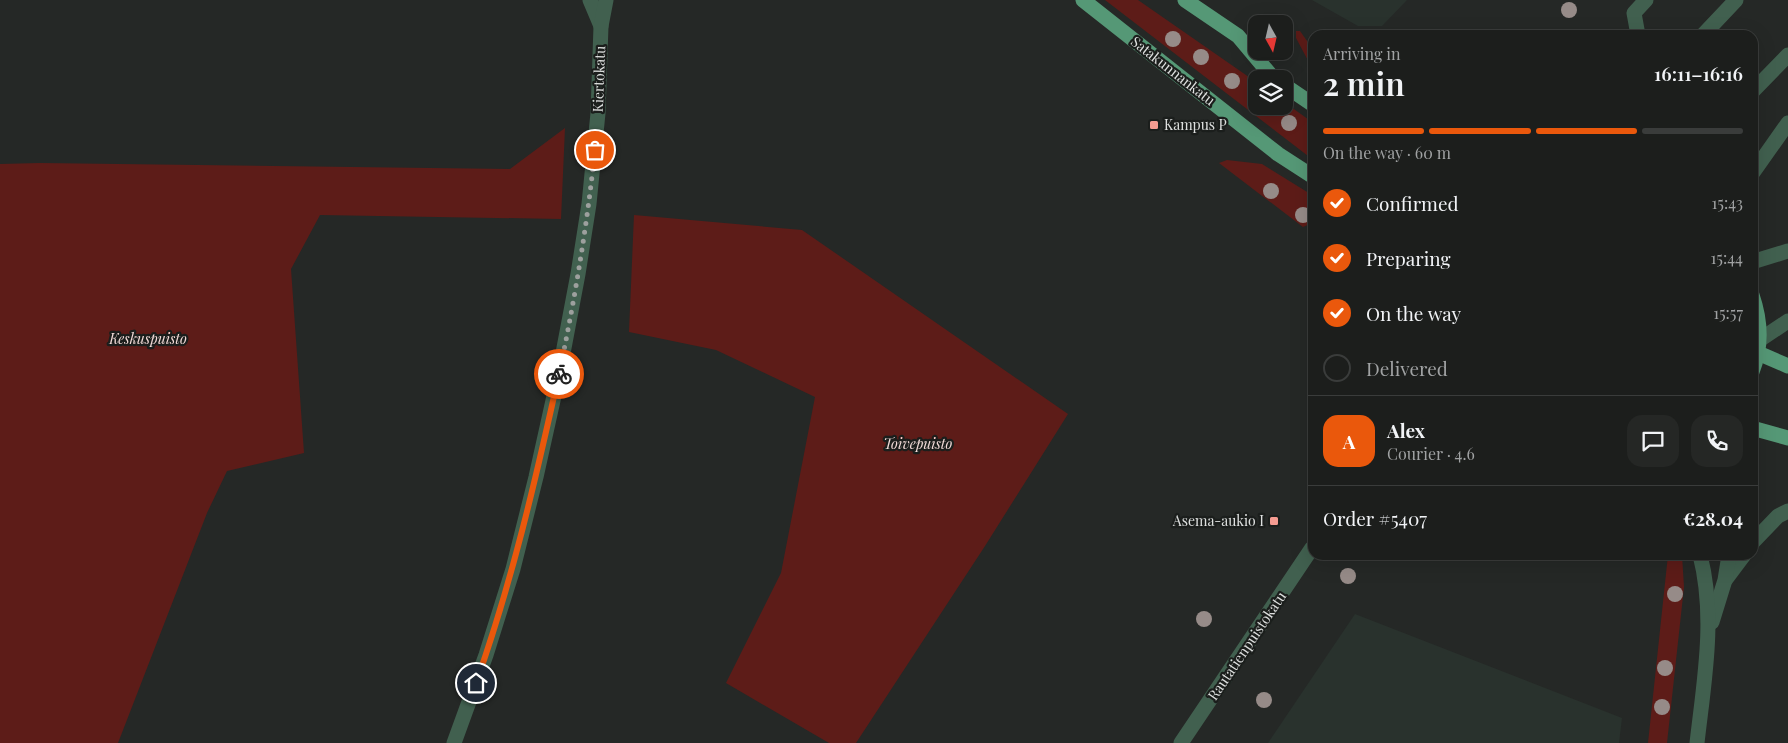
<!DOCTYPE html>
<meta charset="utf-8">
<style>
:root{--surface:#1c1e1c;--page:#252725;--text:#f1f3f6;--muted:#a0a2a3;--line:#3a3c3b;--accent:#ea580c}
body{margin:0;font-family:"Playfair Display",serif;background:var(--page);color:var(--text);height:100vh;display:flex;flex-direction:column;font-size:19px;white-space:nowrap}
*{box-sizing:border-box;margin:0}
p{font-size:16px;color:var(--muted)}
.icon{flex:none;width:28px;height:28px;fill:none;stroke:currentColor;stroke-width:2;stroke-linecap:round;stroke-linejoin:round}
.map{position:relative;flex:1;overflow:hidden}
.details{position:absolute;left:1308px;top:30px;width:450px;height:530px;display:flex;flex-direction:column;background:var(--surface);border-radius:15px;box-shadow:0 5px 20px #0002,0 0 0 1px var(--line)}
.details>*{flex:none}
.needle{width:32px;rotate:172deg}
.buttons{position:absolute;left:1248px;top:15px;display:grid;gap:10px}
.buttons a{display:grid;place-items:center;width:45px;height:45px;border-radius:10px;background:var(--surface);box-shadow:0 5px 20px #0002,0 0 0 1px var(--line);font-size:25px}
.pin{position:absolute;display:grid;place-items:center;width:42px;height:42px;color:#fff;margin:-21px;border:2px solid #fff;border-radius:50%;box-shadow:0 1px 5px #0007}
.courier{position:absolute;display:grid;place-items:center;width:50px;height:50px;margin:-25px;border:4px solid #ea580c;border-radius:50%;background:#fff;color:#222;box-shadow:0 1px 6px #0007}
.head em{font-style:normal;font-weight:600}
.head div{display:flex;flex-direction:column-reverse}
.head{display:flex;align-items:center;justify-content:space-between;height:85px;padding:0 15px}
h1{font-size:32px;font-weight:600;line-height:38px}
.bar{display:grid;grid-template-columns:repeat(4,1fr);gap:8px 5px;align-content:center;height:60px;padding:0 15px}
.bar i{height:6px;border-radius:4px;background:var(--line)}
.bar .current{background:var(--accent)}
.bar p{grid-column:span 4}
.line{display:flex;align-items:center;gap:12px;padding:0 15px;border-top:1px solid var(--line)}
.line div{flex:1}
.round{display:grid;place-items:center;flex:none;width:52px;height:52px;border-radius:15px;background:var(--page)}
ol{padding:0 15px;list-style:none}
li{display:flex;align-items:center;gap:15px;height:55px}
li p{margin-inline-start:auto}
li .icon{padding:5px;border-radius:50%;background:var(--accent);color:#fff;stroke-width:4}
li:last-child{color:var(--muted)}
li i{width:28px;height:28px;border:2px solid var(--line);border-radius:50%}
.map>svg:first-child{display:block}
</style>
<div class="map">
<svg width="1788" height="743" viewBox="0 0 1788 743">
<rect width="100%" height="100%" fill="#252826"/>
<g fill="#29322d">
<polygon points="1312,0 1407,0 1382,26 1358,26"/>
<polygon points="1355,614 1622,718 1619,743 1268,743"/>
</g>
<g fill="#5d1c18">
<polygon points="1105,0 1138,0 1256,82 1256,106 1284,106 1284,102 1312,122 1312,159"/>
<polygon points="1296,31 1300,31 1312,48 1312,68 1296,38"/>
<polygon points="565,128 561,219 320,215 291,269 304,453 227,471 207,513 118,743 0,743 0,164 40,163 510,169"/>
<polygon points="1227,160 1262,164 1312,195 1312,223 1303,227 1219,163"/>
<polygon points="634,215 802,230 1068,414 985,546 856,743 829,743 726,683 781,573 815,397 716,350 629,332"/>
<polygon points="1668,555 1682,555 1684,587 1667,743 1648,743"/>
</g>
<g fill="none" stroke-linecap="round" stroke-linejoin="round">
<g stroke="#41604f" stroke-width="15">
<polyline points="590,0 601,26"/>
<polyline points="1638,35 1634,13 1646,0"/>
<polyline points="1703,35 1736,0"/>
<polyline points="1752,92 1788,55"/>
<polyline points="1752,174 1788,123"/>
<polyline points="1752,262 1788,251"/>
<polyline points="1761,339 1788,321"/>
<polyline points="1752,543 1778,516 1788,511"/>
<polyline points="1726,579 1744,555"/>
<polyline points="1712,622 1725,580 1729,555"/>
<polyline points="454,743 486,655 513,569 536,477 560,369 578,274 589,204 598,113 601,26 606,0"/>
<polyline points="1181,743 1312,548"/>
<path d="M1697,743c7,-62 19,-126 3,-188"/>
</g>
<g stroke="#559876" stroke-width="15">
<polyline points="1083,0 1278,154 1312,176"/>
<polyline points="1185,0 1238,36 1274,79"/>
<polyline points="1284,85 1312,104"/>
<path d="M1752,295c9,26 10,52 0,77"/>
<polyline points="1758,353 1788,366"/>
<polyline points="1752,428 1788,438"/>
</g>
</g>
<g fill="#968b88">
<circle cx="1569" cy="10" r="8"/>
<circle cx="1173" cy="39" r="8"/>
<circle cx="1201" cy="57" r="8"/>
<circle cx="1232" cy="81" r="8"/>
<circle cx="1289" cy="123" r="8"/>
<circle cx="1271" cy="191" r="8"/>
<circle cx="1303" cy="215" r="8"/>
<circle cx="1348" cy="576" r="8"/>
<circle cx="1675" cy="594" r="8"/>
<circle cx="1204" cy="619" r="8"/>
<circle cx="1665" cy="668" r="8"/>
<circle cx="1264" cy="700" r="8"/>
<circle cx="1662" cy="707" r="8"/>
</g>
<g fill="none" stroke-linecap="round" stroke-linejoin="round">
<path stroke="#9da09e" stroke-width="5" stroke-dasharray="0 9" d="M559,374c16,-75 28,-149 36,-224"/>
<path stroke="#ea580c" stroke-width="6" d="M476,683c36,-101 60,-205 83,-309"/>
</g>
<g fill="#f59c91" stroke="#1b1e1c" stroke-width="2">
<rect x="1149" y="120" width="10" height="10" rx="2.5"/>
<rect x="1269" y="516" width="10" height="10" rx="2.5"/>
</g>
<g text-anchor="middle" stroke-width="4.5" stroke-linejoin="round" paint-order="stroke">
<g font-size="14" fill="#dee0df" stroke="#1b1e1c">
<text transform="translate(1173 71) rotate(38)" y="5">Satakunnankatu</text>
<text transform="translate(599 79) rotate(-88)" y="5">Kiertokatu</text>
<text transform="translate(1247 646) rotate(-56)" y="5">Rautatienpuistokatu</text>
</g>
<g font-size="14" fill="#dee0df" stroke="#1b1e1c" text-anchor="start">
<text x="1164" y="130">Kampus P</text>
<text x="1264" y="526" text-anchor="end">Asema-aukio I</text>
</g>
<g font-size="14" font-style="italic" fill="#f3dcd9" stroke="#1b1e1c">
<text x="148" y="344">Keskuspuisto</text>
<text x="918" y="449">Toivepuisto</text>
</g>
</g>
</svg>
<div class="buttons">
<a><svg class="needle" viewBox="-14 -14 28 28"><path d="M0-13l5 13h-10z" fill="#e53935"/><path d="M0 13l5-13h-10z" fill="#a0a2a3"/></svg></a>
<a><svg class="icon" aria-label="layers" viewBox="0 0 24 24"><path d="M12 4l9 5-9 5-9-5zM3 14l9 5 9-5"/></svg></a>
</div>
<div class="pin" style="left:595px;top:150px;background:#ea580c"><svg class="icon" aria-label="bag" viewBox="0 0 24 24"><path d="M5 8h14l-1 12H6zM9 8a3 3 0 0 1 6 0"/></svg></div>
<div class="pin" style="left:476px;top:683px;background:#1f2937"><svg class="icon" aria-label="home" viewBox="0 0 24 24"><path d="M3 11l9-7 9 7M6 9v11h12V9"/></svg></div>
<div class="courier" style="left:559px;top:374px"><svg class="icon" aria-label="bike" viewBox="0 0 24 24"><circle cx="6" cy="16" r="4"/><circle cx="18" cy="16" r="4"/><path d="M6 16l4-8h5l3 8M10 8l3 8H6M13 5h3"/></svg></div>
<section class="details">
<div class="head"><div><h1>2 min</h1><p>Arriving in</p></div><em>16:11–16:16</em></div>
<div class="bar"><i class="current"></i><i class="current"></i><i class="current"></i><i></i><p>On the way · 60 m</p></div>
<ol>
<li><svg class="icon" aria-label="check" viewBox="0 0 24 24"><path d="M5 12l5 5 9-10"/></svg>Confirmed<p>15:43</p></li>
<li><svg class="icon" aria-label="check" viewBox="0 0 24 24"><path d="M5 12l5 5 9-10"/></svg>Preparing<p>15:44</p></li>
<li><svg class="icon" aria-label="check" viewBox="0 0 24 24"><path d="M5 12l5 5 9-10"/></svg>On the way<p>15:57</p></li>
<li><i></i>Delivered</li>
</ol>
<div class="line" style="height:90px"><b class="round" style="background:var(--accent);color:#fff">A</b><div><b>Alex</b><p>Courier · 4.6</p></div><a class="round"><svg class="icon" aria-label="chat" viewBox="0 0 24 24"><path d="M4 5h16v11H9l-5 4z"/></svg></a><a class="round"><svg class="icon" aria-label="phone" viewBox="0 0 24 24"><path d="M5 4h4l2 5-3 2q2 4 5 5l2-3 5 2v4C11 20 4 13 5 4z"/></svg></a></div>
<div class="line" style="height:65px"><div>Order #5407</div><b>€28.04</b></div>
</section>
</div>
